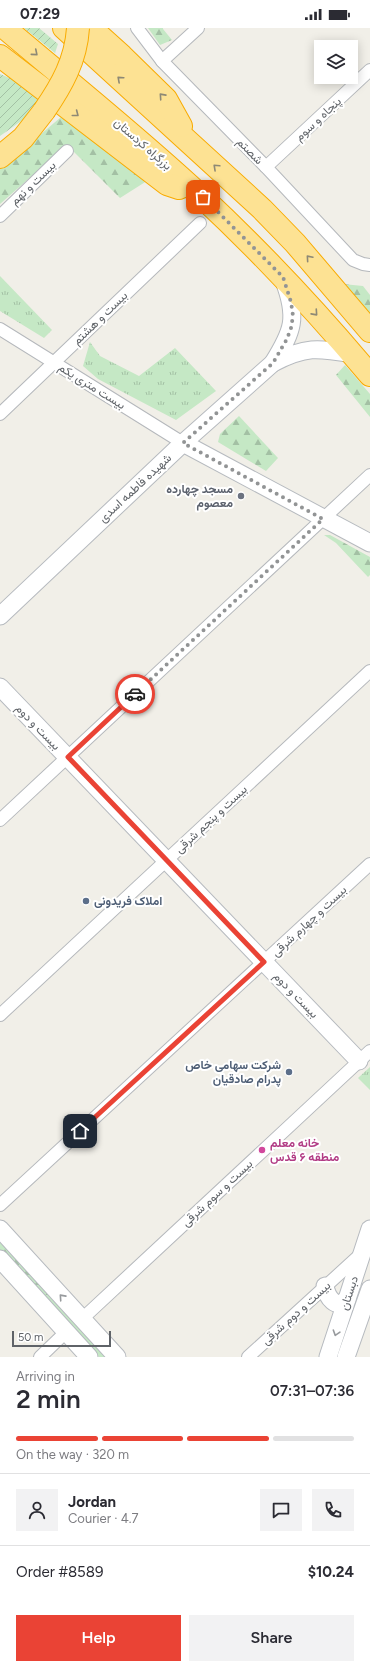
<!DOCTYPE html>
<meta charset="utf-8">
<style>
:root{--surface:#fff;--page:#f2f2f3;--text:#2b2b33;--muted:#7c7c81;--line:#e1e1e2;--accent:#ea4335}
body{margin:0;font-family:Figtree,Vazirmatn,sans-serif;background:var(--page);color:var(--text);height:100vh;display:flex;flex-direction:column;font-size:15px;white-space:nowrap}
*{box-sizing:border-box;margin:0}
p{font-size:13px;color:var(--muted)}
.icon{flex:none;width:22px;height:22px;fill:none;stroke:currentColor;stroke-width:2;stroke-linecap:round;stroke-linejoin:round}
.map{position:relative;height:1329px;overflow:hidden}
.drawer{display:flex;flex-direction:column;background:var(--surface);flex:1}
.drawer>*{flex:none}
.tools{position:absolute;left:314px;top:12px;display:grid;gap:8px}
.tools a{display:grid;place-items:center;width:44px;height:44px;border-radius:0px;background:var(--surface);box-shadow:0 2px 10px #0003;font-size:20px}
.scale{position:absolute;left:12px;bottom:10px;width:99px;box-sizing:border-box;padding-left:4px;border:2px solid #5f6368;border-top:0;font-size:11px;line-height:14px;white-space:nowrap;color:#5f6368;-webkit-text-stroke:3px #fff;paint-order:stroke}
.pin{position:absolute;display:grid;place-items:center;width:34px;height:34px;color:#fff;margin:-17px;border-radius:8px;box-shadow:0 2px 6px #0006}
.courier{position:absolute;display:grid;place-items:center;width:40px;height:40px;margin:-20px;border:3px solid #ea4335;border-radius:50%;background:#fff;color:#222;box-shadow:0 1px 5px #0007}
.head em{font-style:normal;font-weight:600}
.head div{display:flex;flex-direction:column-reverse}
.head{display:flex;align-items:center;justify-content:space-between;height:68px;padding:0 16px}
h1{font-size:26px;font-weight:600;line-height:30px}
.bar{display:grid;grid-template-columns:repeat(4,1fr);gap:6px 4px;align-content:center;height:48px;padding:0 16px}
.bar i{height:5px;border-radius:3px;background:var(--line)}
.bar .current{background:var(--accent)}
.bar p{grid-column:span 4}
.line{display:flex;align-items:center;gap:10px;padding:0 16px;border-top:1px solid var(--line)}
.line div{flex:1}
.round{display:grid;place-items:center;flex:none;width:42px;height:42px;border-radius:0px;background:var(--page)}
.action{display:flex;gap:8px;margin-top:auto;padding:8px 16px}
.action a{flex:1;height:46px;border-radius:0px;background:var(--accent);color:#fff;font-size:16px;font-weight:600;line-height:46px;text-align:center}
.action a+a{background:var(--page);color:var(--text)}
.status{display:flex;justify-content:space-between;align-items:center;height:28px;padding:0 20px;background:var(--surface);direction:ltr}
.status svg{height:11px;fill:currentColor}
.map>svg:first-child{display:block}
</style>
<div class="status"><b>07:29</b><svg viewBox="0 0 49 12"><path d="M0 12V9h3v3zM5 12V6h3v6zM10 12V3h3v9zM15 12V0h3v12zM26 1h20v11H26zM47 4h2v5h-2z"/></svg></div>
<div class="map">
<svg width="370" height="1329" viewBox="0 0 370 1329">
<defs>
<pattern id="grass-tufts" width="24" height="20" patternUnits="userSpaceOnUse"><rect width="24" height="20" fill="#c5e8c5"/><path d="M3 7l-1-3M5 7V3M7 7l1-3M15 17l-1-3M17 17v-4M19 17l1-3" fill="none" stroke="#a3c0a4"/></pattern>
<pattern id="forest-firs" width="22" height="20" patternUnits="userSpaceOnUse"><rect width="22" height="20" fill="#c5e8c5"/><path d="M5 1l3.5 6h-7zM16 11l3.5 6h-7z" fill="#a3c0a4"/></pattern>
<pattern id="garden-furrows" width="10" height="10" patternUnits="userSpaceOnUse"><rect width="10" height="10" fill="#c5e8c5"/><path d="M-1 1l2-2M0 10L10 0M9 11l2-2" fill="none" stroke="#a3c0a4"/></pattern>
</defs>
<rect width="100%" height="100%" fill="#f1efe8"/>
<g fill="url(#grass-tufts)">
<polygon points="0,248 52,302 44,310 0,283"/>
<polygon points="90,314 100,328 139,348 175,320 216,363 176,392 98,351 83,338"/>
<polygon points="370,1039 370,1062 358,1050"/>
</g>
<g fill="url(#forest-firs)">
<polygon points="148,0 163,0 163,1 172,12 160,17"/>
<polygon points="61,89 150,151 120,170 67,117 0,176 0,141"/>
<polygon points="343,256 363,258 370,267 370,290"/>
<polygon points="345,337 370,366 370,389 336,347"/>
<polygon points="239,388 278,430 266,443 218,414 220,406"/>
<polygon points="330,507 370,529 370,547 368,549 336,515 324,507"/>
<polygon points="0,1212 107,1329 99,1329 0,1222"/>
</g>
<g fill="url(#garden-furrows)">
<polygon points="24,0 39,0 58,16 55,25"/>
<polygon points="0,46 47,66 24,91 0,108"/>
</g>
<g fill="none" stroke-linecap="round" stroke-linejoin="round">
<g stroke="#b5b8bc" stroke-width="14">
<g id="street">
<polyline points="137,0 162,33 266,139 353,232 363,236 370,237"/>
<polyline points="162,33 198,0"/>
<polyline points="266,139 370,42"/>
<polyline points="0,188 67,123"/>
<polyline points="0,301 183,415"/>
<polyline points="0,386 200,195"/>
<polyline points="0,792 370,447"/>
<polyline points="0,987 370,643"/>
<polyline points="0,1177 370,836"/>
<polyline points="82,1291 370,1023"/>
<polyline points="40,1329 66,1304"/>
<polyline points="248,1329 361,1226"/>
</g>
</g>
<g stroke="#b6babf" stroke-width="19">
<g id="secondary">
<path d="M284,253c14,37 9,50 -11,82 33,-17 44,-15 80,-9"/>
<polyline points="183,415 370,515"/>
<polyline points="0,588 183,415 273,335"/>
<polyline points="0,659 359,1033"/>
<polyline points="0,1201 117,1329"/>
<polyline points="0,1231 89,1329"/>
<path d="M325,1258c2,11 11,25 22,13"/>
<polyline points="328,1329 370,1201"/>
<polyline points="346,1329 370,1261"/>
</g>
</g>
<g stroke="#f9ab00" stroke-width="24">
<g id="highway">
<path d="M5,0c66,56 134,110 197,169 60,56 116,116 168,178"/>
<polyline points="64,0 262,181 295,215 370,303"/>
<polyline points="91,0 122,28 166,71 181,98"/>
<polyline points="0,28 167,156 179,160"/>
<polyline points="0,129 23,110 44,83"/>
</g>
</g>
<use href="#street" stroke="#fff" stroke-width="12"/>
<use href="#secondary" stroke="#fff" stroke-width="17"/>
<use href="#highway" stroke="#fde293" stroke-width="22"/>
<g stroke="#f9ab00" stroke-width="24" stroke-linecap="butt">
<path id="highway-bridge" d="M44,83c18,-26 32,-51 34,-83"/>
</g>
<use href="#highway-bridge" stroke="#fde293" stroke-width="22"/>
</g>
<defs><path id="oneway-chevron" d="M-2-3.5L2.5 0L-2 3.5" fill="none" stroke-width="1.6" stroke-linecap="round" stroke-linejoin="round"/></defs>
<g stroke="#8e8975">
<use href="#oneway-chevron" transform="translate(35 25) rotate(40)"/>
<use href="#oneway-chevron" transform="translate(120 51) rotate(-138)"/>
<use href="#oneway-chevron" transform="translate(162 68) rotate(-132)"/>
<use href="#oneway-chevron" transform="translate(76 86) rotate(38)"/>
<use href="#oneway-chevron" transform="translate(216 139) rotate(-137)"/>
<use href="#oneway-chevron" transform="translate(309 230) rotate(-131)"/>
<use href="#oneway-chevron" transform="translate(315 285) rotate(48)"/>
</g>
<g stroke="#979a9d">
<use href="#oneway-chevron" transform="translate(62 1269) rotate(-132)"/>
<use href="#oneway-chevron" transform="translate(336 1305) rotate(108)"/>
</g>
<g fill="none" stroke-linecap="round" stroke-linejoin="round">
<polyline stroke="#929495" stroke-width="4" stroke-dasharray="0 7.2" points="135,666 323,491 183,415 273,335 287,311 291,300 293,288 291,274 283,249 203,169"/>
<polyline stroke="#ea4335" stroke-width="5" points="80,1103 264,934 68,729 135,666"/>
</g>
<circle fill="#6b7280" stroke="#fff" stroke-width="1.5" cx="241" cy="468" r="4"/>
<g fill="#5c6f8a" stroke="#fff" stroke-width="1.5">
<circle cx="86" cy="873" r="4"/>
<circle cx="289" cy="1044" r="4"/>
</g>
<circle fill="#d1479c" stroke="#fff" stroke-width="1.5" cx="262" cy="1122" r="4"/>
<g text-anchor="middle" stroke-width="4" stroke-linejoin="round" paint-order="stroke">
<g font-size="12" fill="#5f6368" stroke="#fff">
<text transform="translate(318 91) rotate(-43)" y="4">پنجاه و سوم</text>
<text transform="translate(143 116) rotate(41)" y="4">بزرگراه کردستان</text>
<text transform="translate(250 123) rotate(46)" y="4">شصتم</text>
<text transform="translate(33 155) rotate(-44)" y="4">بیست و نهم</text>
<text transform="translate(100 290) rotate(-44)" y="4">بیست و هشتم</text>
<text transform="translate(92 358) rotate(32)" y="4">بیست متری یکم</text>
<text transform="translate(135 460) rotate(-43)" y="4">شهیده فاطمه اسدی</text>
<text transform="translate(38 699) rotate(46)" y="4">بیست و دوم</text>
<text transform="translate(211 791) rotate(-43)" y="4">بیست و پنجم شرقی</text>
<text transform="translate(309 893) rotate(-43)" y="4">بیست و چهارم شرقی</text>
<text transform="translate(296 967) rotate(46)" y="4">بیست و دوم</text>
<text transform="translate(217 1165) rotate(-43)" y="4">بیست و سوم شرقی</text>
<text transform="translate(349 1265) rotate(-72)" y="4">دبستان</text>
<text transform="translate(296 1285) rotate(-42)" y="4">بیست و دوم شرقی</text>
</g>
<g font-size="12" font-weight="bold" fill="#5b616d" stroke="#fff" text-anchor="end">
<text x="233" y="465">مسجد چهارده<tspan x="233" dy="14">معصوم</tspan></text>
</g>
<g font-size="12" font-weight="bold" fill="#4e5e75" stroke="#fff" text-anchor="start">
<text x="94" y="877">املاک فریدونی</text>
<text x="281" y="1041" text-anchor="end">شرکت سهامی خاص<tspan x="281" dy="14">پدرام صادقیان</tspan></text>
</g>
<g font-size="12" font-weight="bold" fill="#b23c85" stroke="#fff" text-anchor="start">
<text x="270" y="1119">خانه معلم<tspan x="270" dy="14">منطقه ۶ قدس</tspan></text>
</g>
</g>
</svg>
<div class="tools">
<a><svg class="icon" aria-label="layers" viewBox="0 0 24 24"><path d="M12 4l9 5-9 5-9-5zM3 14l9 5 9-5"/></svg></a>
</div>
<div class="scale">50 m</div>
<div class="pin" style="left:203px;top:169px;background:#ea580c"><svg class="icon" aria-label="bag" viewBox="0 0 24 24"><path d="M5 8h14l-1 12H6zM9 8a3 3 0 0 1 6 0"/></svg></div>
<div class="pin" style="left:80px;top:1103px;background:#1f2937"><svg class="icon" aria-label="home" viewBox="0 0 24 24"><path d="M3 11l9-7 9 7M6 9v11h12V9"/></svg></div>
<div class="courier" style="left:135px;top:666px"><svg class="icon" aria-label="car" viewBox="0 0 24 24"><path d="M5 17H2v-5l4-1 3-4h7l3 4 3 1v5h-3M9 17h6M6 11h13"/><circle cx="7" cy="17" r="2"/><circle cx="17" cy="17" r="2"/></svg></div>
</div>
<section class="drawer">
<div class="head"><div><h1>2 min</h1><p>Arriving in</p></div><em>07:31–07:36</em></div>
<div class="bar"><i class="current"></i><i class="current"></i><i class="current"></i><i></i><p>On the way · 320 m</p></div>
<div class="line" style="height:72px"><a class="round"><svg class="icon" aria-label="person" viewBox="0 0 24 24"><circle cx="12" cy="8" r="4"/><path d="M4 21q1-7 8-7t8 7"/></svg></a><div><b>Jordan</b><p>Courier · 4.7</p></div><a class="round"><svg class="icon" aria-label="chat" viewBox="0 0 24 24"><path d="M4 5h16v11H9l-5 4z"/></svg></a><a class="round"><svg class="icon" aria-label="phone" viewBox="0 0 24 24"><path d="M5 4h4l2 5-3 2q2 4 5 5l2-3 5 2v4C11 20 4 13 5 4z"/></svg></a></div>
<div class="line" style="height:52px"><div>Order #8589</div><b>$10.24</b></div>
<div class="action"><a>Help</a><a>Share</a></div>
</section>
